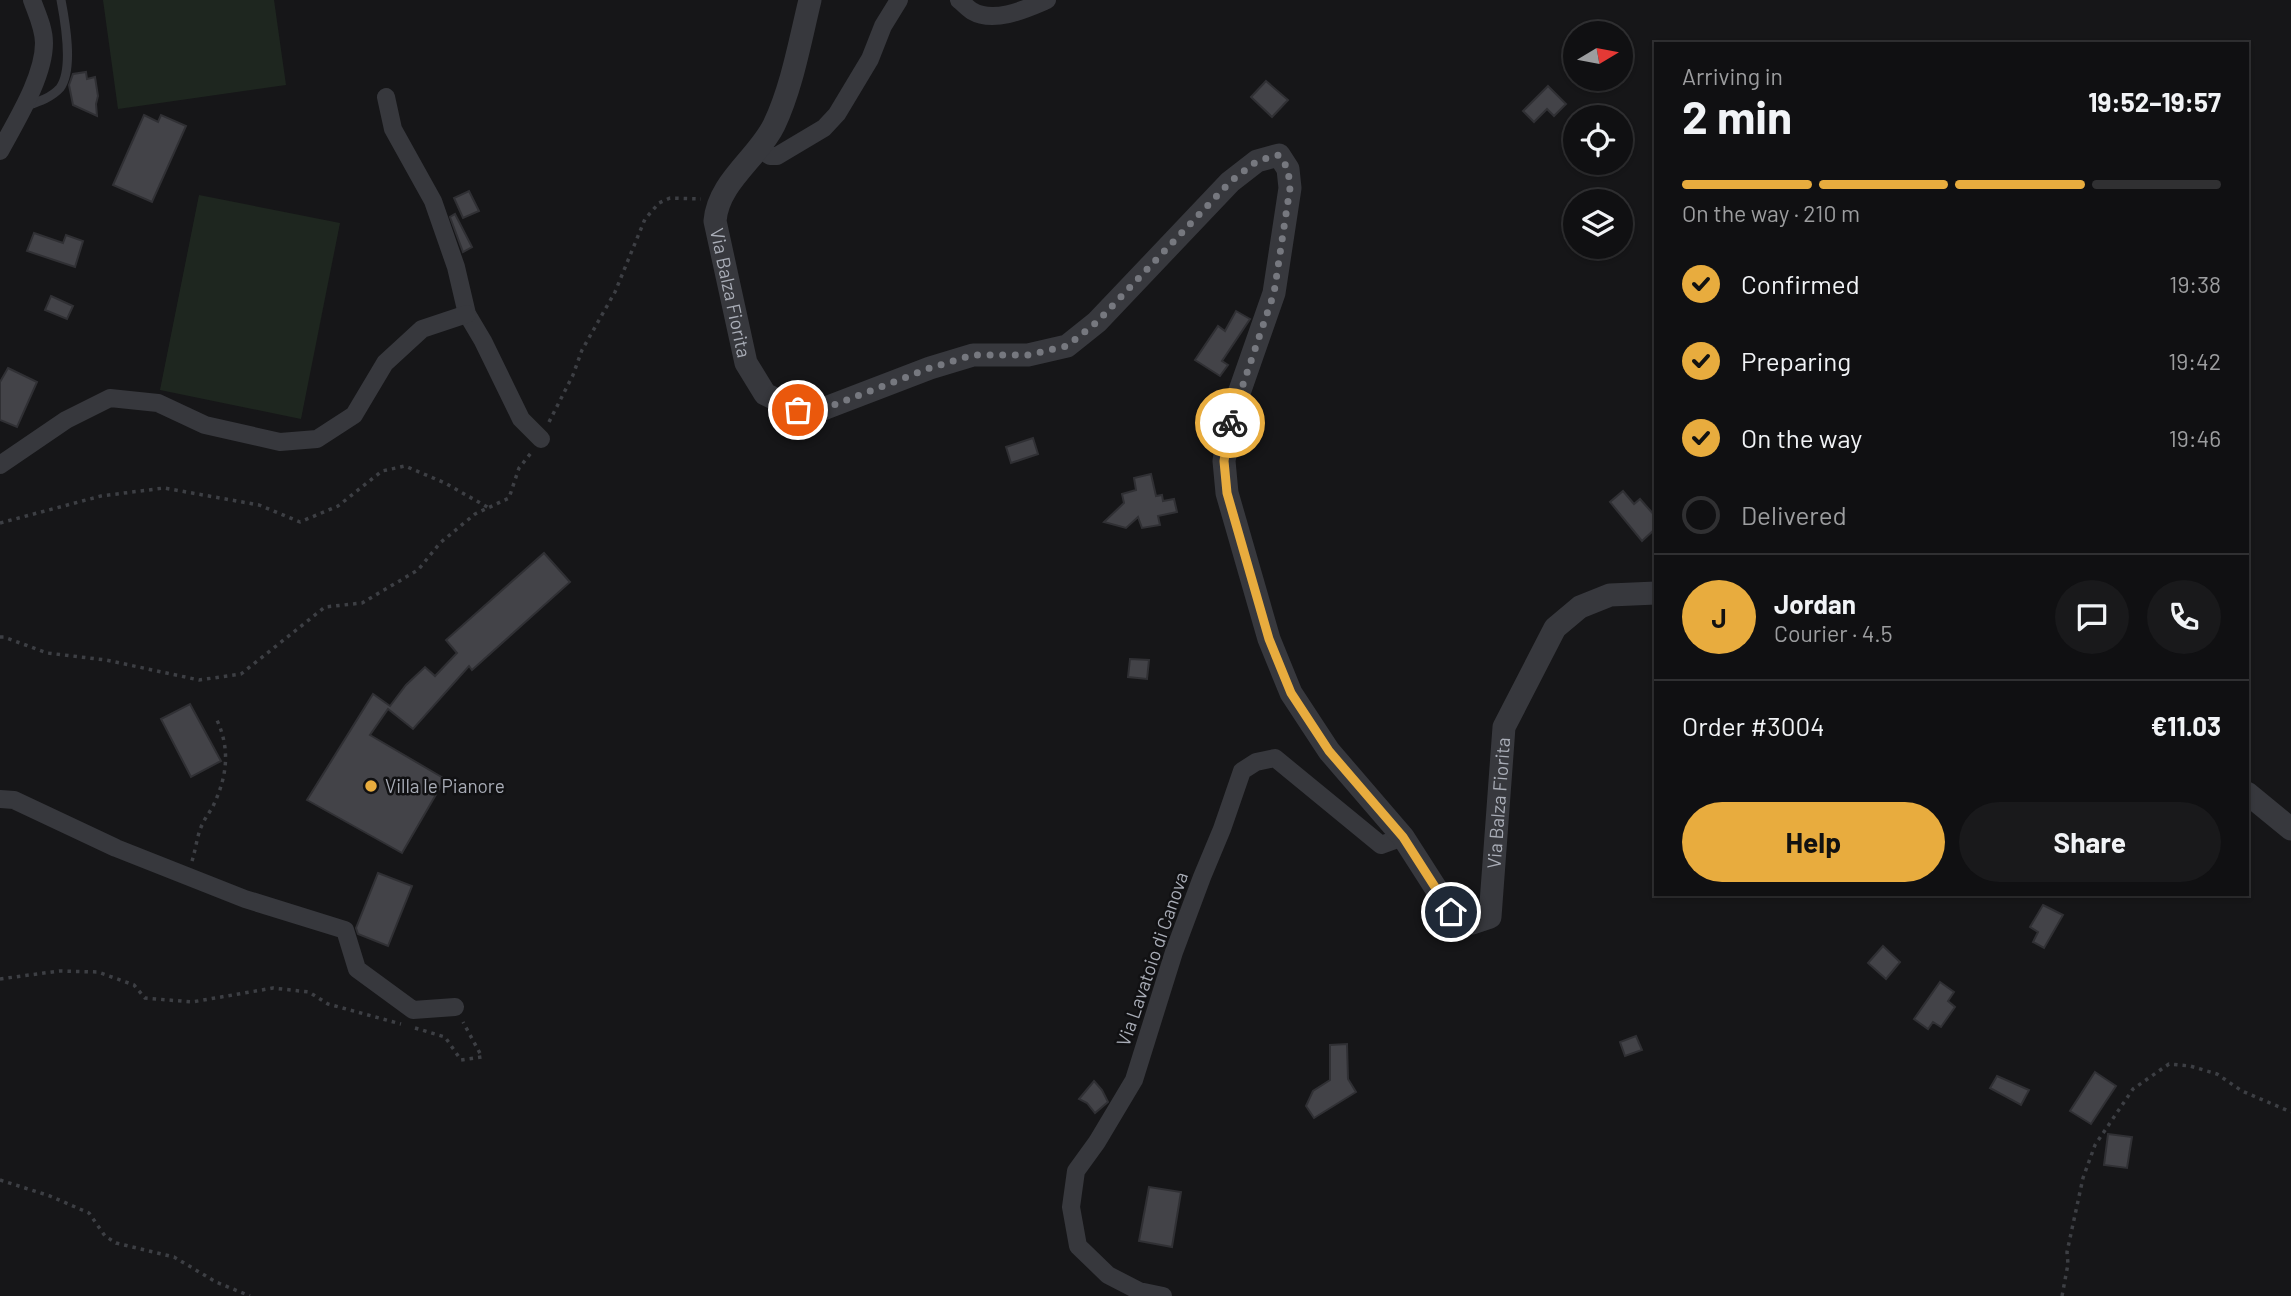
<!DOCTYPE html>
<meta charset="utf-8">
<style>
:root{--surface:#101012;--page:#19191b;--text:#f1f3f6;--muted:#9c9d9f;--line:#303032;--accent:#e8ac3e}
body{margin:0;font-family:Barlow,sans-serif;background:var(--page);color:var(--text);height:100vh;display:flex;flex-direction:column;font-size:26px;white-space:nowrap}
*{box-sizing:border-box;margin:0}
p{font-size:23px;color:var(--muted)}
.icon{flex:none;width:38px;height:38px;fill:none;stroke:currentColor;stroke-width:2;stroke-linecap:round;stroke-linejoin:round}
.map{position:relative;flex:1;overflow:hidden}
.drawer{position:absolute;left:1654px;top:42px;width:595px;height:854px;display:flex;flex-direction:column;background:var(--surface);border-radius:0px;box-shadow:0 2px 5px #0004,0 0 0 2px var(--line)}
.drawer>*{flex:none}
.needle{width:46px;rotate:80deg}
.controls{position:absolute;left:1563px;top:21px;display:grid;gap:14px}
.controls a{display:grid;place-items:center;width:70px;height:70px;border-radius:50%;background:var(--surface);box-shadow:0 2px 5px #0004,0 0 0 2px var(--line);font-size:35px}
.pin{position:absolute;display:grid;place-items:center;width:60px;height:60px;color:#fff;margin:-30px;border:4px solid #fff;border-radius:50%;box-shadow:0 2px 7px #0007}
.courier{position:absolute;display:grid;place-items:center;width:70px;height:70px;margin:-35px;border:5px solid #e8ac3e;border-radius:50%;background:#fff;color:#222;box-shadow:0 2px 9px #0007}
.head em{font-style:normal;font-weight:700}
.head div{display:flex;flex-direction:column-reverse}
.head{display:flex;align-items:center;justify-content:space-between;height:119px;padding:0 28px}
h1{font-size:46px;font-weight:700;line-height:52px}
.bar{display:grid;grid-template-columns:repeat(4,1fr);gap:10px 7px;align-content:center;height:84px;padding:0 28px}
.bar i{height:9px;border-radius:5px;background:var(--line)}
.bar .selected{background:var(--accent)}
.bar p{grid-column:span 4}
.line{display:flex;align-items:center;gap:18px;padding:0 28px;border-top:2px solid var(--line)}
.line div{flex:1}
.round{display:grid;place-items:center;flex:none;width:74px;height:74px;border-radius:37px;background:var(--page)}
ol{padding:0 28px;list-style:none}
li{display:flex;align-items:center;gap:21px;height:77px}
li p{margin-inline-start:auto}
li .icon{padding:7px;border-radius:50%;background:var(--accent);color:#111;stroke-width:4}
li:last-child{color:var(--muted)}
li i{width:38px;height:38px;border:4px solid var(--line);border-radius:50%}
.primary-button{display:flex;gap:14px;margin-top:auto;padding:14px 28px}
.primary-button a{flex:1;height:80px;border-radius:42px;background:var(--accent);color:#111;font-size:28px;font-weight:700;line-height:80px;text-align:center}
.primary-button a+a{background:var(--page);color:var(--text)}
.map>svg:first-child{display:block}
</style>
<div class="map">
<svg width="2291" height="1296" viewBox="0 0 2291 1296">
<rect width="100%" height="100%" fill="#161618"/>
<g fill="#1e261f">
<polygon points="103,0 274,0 286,85 118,109"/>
<polygon points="199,195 340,223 301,419 160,390"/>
</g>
<g fill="#434348" stroke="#303034" stroke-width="2">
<polygon points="86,72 87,79 95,77 98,96 96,104 97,116 73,105 69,85 73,74"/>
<polygon points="1266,81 1288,100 1272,117 1251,97"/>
<polygon points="1548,86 1566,104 1554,116 1547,109 1534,122 1523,111"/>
<polygon points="144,115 158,122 161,115 186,126 152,202 113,185"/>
<polygon points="469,191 479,211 463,218 454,198"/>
<polygon points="455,214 472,247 463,252 450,217"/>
<polygon points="34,233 63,243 66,235 83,241 75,267 27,251"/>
<polygon points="51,296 73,306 67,319 45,310"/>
<polygon points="1236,311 1250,319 1222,361 1228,365 1220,376 1195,360 1218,326 1225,331"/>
<polygon points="8,368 37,382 17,427 0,420 0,382"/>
<polygon points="1033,438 1038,454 1011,463 1006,447"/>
<polygon points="1151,474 1156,496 1162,495 1163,501 1174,499 1177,512 1158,516 1160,525 1142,528 1138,517 1126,528 1104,522 1124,503 1122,494 1136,490 1134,478"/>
<polygon points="1623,491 1634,504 1640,499 1656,517 1656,528 1642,541 1610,502"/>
<polygon points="544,553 570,582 472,670 469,666 413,729 388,709 370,735 445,779 402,853 307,800 373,694 390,706 406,685 425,667 435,676 457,653 446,640"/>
<polygon points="1130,659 1149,660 1147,679 1128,677"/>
<polygon points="190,704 221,761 191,777 161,719"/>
<polygon points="378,873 412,886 388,946 358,934 356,928"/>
<polygon points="2043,905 2063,915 2044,948 2033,942 2038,932 2030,927"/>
<polygon points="1883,946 1900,962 1886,979 1868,963"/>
<polygon points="1940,982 1954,992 1948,1001 1955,1007 1941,1027 1933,1022 1928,1029 1914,1019"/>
<polygon points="1636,1036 1642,1050 1625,1056 1620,1042"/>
<polygon points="1347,1044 1348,1079 1356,1092 1314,1118 1306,1106 1313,1091 1330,1080 1330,1045"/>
<polygon points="2095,1072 2116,1086 2091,1124 2070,1111"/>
<polygon points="1997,1076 2029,1090 2021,1105 1990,1088"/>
<polygon points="1094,1081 1102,1090 1108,1102 1095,1113 1087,1103 1079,1099"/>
<polygon points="2108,1134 2132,1137 2127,1168 2104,1165"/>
<polygon points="1149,1187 1181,1192 1172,1247 1139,1241"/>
</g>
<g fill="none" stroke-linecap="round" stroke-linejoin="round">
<g stroke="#3d3f44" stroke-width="3.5" stroke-dasharray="3.5 5" stroke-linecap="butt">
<polyline points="549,422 573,375 582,350 615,292 645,219 659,203 670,198 701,199"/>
<polyline points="0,523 101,496 164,488 259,505 300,522 338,506 382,471 405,466 445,483 489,508"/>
<polyline points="0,637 4,637 47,653 106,660 199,680 241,674 325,607 362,603 418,570 440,543 475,514 509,498 519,468 531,453"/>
<path d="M192,861c4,-12 5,-27 11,-38 3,-7 8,-12 11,-19 14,-30 16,-57 2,-86"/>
<polyline points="0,979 59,971 98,972 134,985 145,998 192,1002 273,988 309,992 328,1004 401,1024"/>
<polyline points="415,1028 445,1037 461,1060 482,1057 463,1022"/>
<polyline points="0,1180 50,1196 89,1213 105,1236 116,1243 174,1257 216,1282 250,1296"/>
<polyline points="2062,1296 2068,1264 2067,1252 2083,1178 2095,1145 2133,1089 2169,1064 2190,1066 2217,1074 2242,1091 2291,1112"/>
</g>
<path stroke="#37383d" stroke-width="9" d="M26,106c12,-4 25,-8 34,-18 14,-19 5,-67 1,-88"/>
<g stroke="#37383d" stroke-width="18">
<path d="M959,0c4,3 8,8 13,11 22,13 54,-2 75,-11"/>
<polyline points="386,97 393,129 433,201 456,267 467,314 483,341 521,419 541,439"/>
<polyline points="760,149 770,156 777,156 824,128 837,114 870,59 883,26 899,0"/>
<path d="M0,151c16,-30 44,-74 44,-108 0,-15 -7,-29 -12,-43"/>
<polyline points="0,465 66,420 110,398 158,403 205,425 280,442 317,439 354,415 385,363 422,329 467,314"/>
<polyline points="0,799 14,800 116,848 245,899 345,930 357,969 413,1010 455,1007"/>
<polyline points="1163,1296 1139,1291 1108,1275 1078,1246 1071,1207 1076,1171 1097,1142 1134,1080 1174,952 1202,877 1222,829 1242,771 1256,762 1275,758 1381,845 1403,837"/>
</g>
<g stroke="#37383d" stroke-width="23">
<path id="s1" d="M810,0c-10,41 -18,87 -36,125 -16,33 -56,57 -59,96l31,142 19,31 33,16 25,-1 107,-41 43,-13h55l39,-9 30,-24 133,-140 27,-21 22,-6 9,14 2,19 -16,105 -43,123 -7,45 3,32 42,146 22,54 38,58 74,86 48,75 21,11 18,-6 14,-190 51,-99 25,-21 30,-12 46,-2"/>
<polyline points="2247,793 2291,829"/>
</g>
</g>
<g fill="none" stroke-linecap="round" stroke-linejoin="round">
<polyline stroke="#76787f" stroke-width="7" stroke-dasharray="0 12.6" points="798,410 823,409 930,368 973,355 1028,355 1067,346 1097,322 1230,182 1257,161 1279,155 1288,169 1290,188 1274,293 1230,423"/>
<polyline stroke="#e8ac3e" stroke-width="9" points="1230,423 1224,461 1227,493 1269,639 1291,693 1329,751 1403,837 1451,912"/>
</g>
<circle fill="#e8ac3e" stroke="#111113" stroke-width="2.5" cx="371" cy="786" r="7"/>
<g text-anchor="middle" stroke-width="5" stroke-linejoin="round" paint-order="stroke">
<g font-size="19" fill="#a9adb7" stroke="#111113">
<text dy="7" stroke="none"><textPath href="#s1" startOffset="318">Via Balza Fiorita</textPath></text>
<text dy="7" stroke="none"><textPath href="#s1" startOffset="2020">Via Balza Fiorita</textPath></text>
<text transform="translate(1152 959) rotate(-71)" y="7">Via Lavatoio di Canova</text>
</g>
<g font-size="19" fill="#a9adb7" stroke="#111113" text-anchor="start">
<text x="385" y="793">Villa le Pianore</text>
</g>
</g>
</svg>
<div class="controls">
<a><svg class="needle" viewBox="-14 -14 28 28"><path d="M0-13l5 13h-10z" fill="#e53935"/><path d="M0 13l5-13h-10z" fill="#9c9d9f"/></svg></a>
<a><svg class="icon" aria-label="locate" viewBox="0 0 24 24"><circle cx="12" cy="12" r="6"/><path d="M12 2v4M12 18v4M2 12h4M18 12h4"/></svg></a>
<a><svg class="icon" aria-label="layers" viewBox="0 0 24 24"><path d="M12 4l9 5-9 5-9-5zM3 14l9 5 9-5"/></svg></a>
</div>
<div class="pin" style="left:798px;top:410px;background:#ea580c"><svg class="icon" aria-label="bag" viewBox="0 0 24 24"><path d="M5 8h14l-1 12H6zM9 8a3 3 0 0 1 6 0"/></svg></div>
<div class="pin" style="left:1451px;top:912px;background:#1f2937"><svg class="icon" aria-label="home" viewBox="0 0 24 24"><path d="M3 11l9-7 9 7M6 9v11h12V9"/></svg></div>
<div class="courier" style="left:1230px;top:423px"><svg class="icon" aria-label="bike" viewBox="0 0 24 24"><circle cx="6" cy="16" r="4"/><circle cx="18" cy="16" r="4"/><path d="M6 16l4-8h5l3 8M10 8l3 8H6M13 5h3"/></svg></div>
<section class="drawer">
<div class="head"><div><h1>2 min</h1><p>Arriving in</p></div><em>19:52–19:57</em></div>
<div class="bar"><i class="selected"></i><i class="selected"></i><i class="selected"></i><i></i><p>On the way · 210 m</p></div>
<ol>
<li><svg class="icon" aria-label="check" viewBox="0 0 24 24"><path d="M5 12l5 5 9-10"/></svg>Confirmed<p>19:38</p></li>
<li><svg class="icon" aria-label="check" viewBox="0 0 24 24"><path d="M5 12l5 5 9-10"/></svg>Preparing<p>19:42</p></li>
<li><svg class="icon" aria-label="check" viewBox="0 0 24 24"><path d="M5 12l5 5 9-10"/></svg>On the way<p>19:46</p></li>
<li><i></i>Delivered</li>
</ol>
<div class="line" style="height:126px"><b class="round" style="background:var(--accent);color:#111">J</b><div><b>Jordan</b><p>Courier · 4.5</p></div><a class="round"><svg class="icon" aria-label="chat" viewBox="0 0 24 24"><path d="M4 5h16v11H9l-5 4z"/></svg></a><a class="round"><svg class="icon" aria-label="phone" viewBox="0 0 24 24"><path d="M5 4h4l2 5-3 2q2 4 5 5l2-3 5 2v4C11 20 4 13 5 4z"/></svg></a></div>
<div class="line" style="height:91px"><div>Order #3004</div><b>€11.03</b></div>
<div class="primary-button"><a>Help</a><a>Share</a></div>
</section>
</div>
